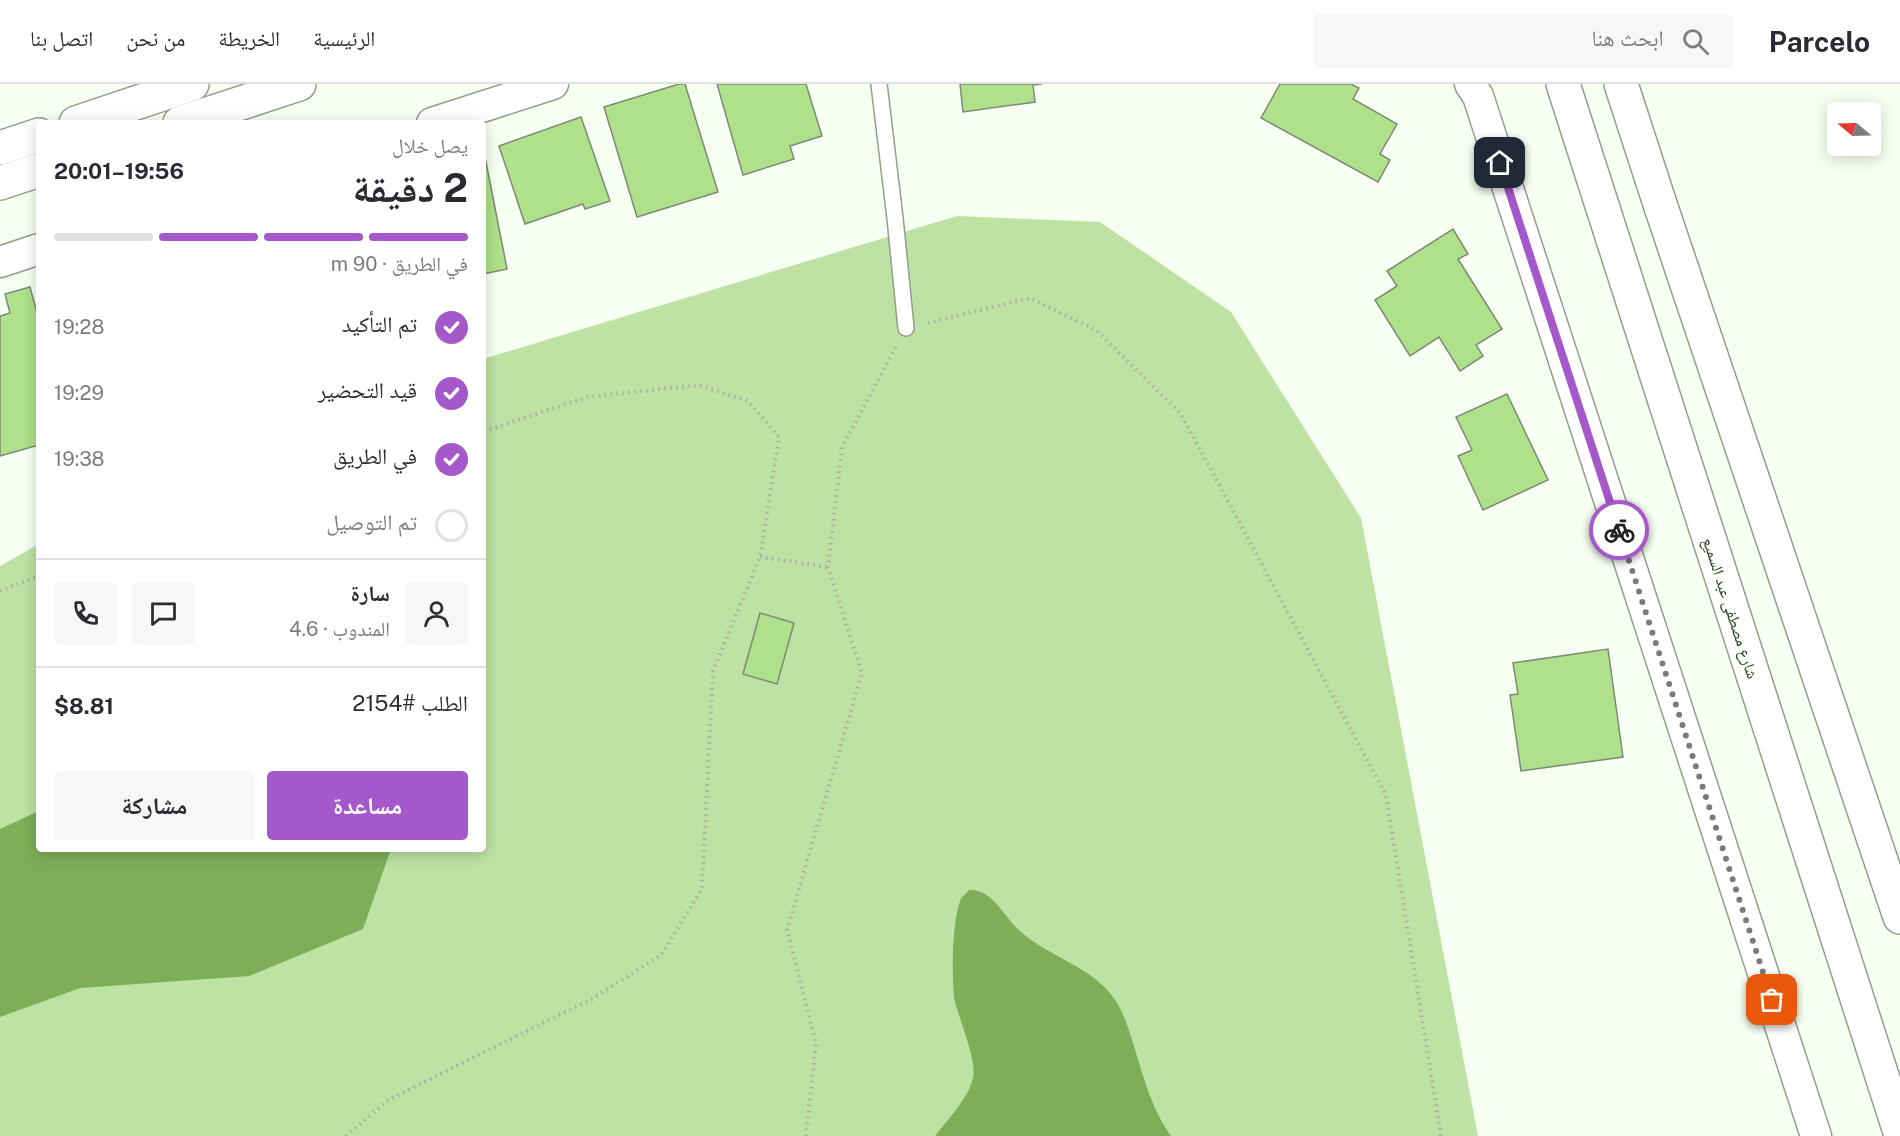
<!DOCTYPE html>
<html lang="ar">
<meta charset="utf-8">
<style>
:root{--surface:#fff;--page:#f7f7f7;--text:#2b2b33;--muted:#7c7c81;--line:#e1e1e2;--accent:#a458ca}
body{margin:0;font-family:"Public Sans","Noto Naskh Arabic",sans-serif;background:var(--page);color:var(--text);direction:rtl;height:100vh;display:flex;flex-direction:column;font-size:22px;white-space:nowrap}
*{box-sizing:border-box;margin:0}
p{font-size:20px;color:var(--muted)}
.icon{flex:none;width:33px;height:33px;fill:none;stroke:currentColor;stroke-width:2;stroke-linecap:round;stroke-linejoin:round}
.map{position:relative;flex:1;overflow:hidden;direction:ltr}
.details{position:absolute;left:36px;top:36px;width:450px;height:732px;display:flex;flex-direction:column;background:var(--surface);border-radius:6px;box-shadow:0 3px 15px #0003;direction:rtl}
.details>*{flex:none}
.needle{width:39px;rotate:289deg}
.tools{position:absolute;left:1827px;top:18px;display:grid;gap:12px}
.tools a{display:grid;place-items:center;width:54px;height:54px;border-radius:6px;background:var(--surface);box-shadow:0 3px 15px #0003;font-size:30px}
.pin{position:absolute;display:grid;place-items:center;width:51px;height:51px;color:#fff;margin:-26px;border-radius:12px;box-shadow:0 3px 9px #0006}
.courier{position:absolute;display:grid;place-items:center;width:60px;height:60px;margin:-30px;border:4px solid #a458ca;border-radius:50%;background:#fff;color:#222;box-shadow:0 2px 8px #0007}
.summary em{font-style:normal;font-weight:700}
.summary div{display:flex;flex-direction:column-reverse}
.summary{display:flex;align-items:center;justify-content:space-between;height:102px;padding:0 18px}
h1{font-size:39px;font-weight:700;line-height:45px}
.bar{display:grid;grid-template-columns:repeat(4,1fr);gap:9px 6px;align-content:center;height:72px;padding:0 18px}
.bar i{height:8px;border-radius:4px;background:var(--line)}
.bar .current{background:var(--accent)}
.bar p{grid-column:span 4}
.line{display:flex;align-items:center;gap:15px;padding:0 18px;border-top:2px solid var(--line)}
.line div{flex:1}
.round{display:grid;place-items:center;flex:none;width:63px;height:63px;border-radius:6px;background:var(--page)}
ol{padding:0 18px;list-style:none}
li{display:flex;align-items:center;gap:18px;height:66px}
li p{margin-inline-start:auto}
li .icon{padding:6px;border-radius:50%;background:var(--accent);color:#fff;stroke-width:4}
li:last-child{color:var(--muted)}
li i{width:33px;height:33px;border:3px solid var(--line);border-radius:50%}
.primary-button{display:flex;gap:12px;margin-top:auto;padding:12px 18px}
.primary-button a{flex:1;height:69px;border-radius:6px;background:var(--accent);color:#fff;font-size:24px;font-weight:700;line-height:69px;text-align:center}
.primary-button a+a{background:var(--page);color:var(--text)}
header{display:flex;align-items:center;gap:36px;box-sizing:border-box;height:84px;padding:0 30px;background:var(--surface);border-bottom:2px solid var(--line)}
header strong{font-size:28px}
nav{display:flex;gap:33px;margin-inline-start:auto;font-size:21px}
.search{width:420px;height:54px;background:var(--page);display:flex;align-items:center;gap:15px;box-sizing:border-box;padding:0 21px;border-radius:6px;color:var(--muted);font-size:22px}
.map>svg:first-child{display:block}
</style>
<header>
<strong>Parcelo</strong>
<div class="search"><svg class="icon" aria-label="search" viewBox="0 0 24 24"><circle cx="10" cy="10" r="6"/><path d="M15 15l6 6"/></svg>ابحث هنا</div>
<nav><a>الرئيسية</a><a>الخريطة</a><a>من نحن</a><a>اتصل بنا</a></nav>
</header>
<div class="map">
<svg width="1900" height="1052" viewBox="0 0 1900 1052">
<rect width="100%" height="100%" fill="#f7fff2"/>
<polygon fill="#bde2a3" points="957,132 1100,138 1231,228 1361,434 1478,1052 0,1052 0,482 39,460 39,765 483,765 483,275"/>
<g fill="#7eae58">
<polygon points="39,727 39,765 391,765 363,845 249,892 80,904 0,933 0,745"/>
<path d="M969,806c24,-1 34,26 51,41 27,25 72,36 93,66 10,13 15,30 20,46 10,32 18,65 38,93h-236c13,-17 33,-37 38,-58 4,-17 -13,-57 -18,-76 -4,-18 -3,-89 7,-105 1,0 6,-6 7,-7z"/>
</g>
<g fill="#aee189" stroke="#7e8976" stroke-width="1.5">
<polygon points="679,0 685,0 718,108 637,133 604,23"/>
<polygon points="717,0 806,0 822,52 790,62 794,75 743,91"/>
<polygon points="960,0 1042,0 1033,1 1035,18 963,28"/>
<polygon points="1280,0 1351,0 1359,4 1353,15 1397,40 1380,70 1390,76 1378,98 1261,34"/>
<polygon points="581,33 610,117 585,125 583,120 525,140 499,62"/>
<polygon points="485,73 507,185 483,190 483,74"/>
<polygon points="1453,145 1468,170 1458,175 1502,245 1476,261 1483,272 1460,287 1439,253 1410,272 1375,216 1397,202 1387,187"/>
<polygon points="30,203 39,236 39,361 0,372 0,232 10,229 5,210"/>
<polygon points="1507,310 1548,396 1483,426 1458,372 1472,366 1456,333"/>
<polygon points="760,529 794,539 777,600 743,590"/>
<polygon points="1608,565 1623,673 1521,687 1510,611 1518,610 1513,579"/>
</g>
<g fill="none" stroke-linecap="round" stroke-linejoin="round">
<g stroke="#939e8b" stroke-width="18">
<polyline id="lane" points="879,0 895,134 906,244"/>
</g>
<g stroke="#939e8b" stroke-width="33">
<g id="street">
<polyline points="1470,0 1478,12 1816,1052"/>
<polyline points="432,39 553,0"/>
<polyline points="0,178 39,165"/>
</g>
</g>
<g stroke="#939e8b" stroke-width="36">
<g id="secondary">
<polyline points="1563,0 1900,1048"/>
<polyline points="1621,0 1660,120 1900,833"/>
</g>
</g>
<g stroke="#939e8b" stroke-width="36">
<g id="primary">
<polyline points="76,39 192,0"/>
<polyline points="180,39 299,0"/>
<polyline points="0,64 39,51"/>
<polyline points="0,99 39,86"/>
</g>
</g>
<g stroke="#a8afa4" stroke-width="4" stroke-dasharray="1.5 4.5" stroke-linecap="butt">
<polyline points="928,239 1030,214 1096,246 1181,330 1386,711 1441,1052"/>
<polyline points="760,473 828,483"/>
<polyline points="0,507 39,492"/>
<polyline points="346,1052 388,1016 592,915 661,871 702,805 713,587 760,473 779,353 748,317 698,301 587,313 483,348"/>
<polyline points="806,1052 816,959 787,846 862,589 828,483 842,363 896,263"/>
</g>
<use href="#lane" stroke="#fff" stroke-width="15"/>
<use href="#street" stroke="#fff" stroke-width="30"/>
<use href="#secondary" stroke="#fff" stroke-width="33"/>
<use href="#primary" stroke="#fff" stroke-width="33"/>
</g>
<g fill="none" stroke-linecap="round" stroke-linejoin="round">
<polyline stroke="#787e75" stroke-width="6" stroke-dasharray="0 10.8" points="1619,446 1772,916"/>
<polyline stroke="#a458ca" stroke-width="8" points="1500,79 1619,446"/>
</g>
<g text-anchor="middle" stroke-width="4.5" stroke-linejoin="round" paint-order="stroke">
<g font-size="16" fill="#343931" stroke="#f7fff2">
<text transform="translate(1731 524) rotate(72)" y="6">شارع مصطفى عبد السميع</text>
</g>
</g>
</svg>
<div class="tools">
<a><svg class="needle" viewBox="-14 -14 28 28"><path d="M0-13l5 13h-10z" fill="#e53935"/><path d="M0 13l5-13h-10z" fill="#7c7c81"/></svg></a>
</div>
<div class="pin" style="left:1772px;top:916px;background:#ea580c"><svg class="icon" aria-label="bag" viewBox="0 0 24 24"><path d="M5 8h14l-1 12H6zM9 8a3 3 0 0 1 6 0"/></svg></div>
<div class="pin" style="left:1500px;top:79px;background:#1f2937"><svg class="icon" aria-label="home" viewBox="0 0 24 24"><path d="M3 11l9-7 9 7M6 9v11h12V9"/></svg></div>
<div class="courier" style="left:1619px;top:446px"><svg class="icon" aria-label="bike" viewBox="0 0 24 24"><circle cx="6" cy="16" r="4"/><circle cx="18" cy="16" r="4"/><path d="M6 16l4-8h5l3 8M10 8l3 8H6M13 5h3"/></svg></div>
<section class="details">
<div class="summary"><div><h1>2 دقيقة</h1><p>يصل خلال</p></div><em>19:56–20:01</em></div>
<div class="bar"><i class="current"></i><i class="current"></i><i class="current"></i><i></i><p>في الطريق · 90 m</p></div>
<ol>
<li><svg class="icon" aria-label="check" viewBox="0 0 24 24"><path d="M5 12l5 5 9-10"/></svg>تم التأكيد<p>19:28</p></li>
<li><svg class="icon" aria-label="check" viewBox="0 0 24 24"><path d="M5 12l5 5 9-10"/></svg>قيد التحضير<p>19:29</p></li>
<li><svg class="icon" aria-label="check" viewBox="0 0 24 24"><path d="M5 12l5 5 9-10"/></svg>في الطريق<p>19:38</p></li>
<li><i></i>تم التوصيل</li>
</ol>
<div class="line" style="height:108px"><a class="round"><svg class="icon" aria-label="person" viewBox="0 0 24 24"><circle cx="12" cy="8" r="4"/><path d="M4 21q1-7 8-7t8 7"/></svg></a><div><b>سارة</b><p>المندوب · 4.6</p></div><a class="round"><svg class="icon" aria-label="chat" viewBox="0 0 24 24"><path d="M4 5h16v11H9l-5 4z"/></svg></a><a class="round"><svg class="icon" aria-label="phone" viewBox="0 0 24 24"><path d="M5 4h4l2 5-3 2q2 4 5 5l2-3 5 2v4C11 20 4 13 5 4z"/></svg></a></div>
<div class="line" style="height:78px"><div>الطلب #2154</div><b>$8.81</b></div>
<div class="primary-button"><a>مساعدة</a><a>مشاركة</a></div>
</section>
</div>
